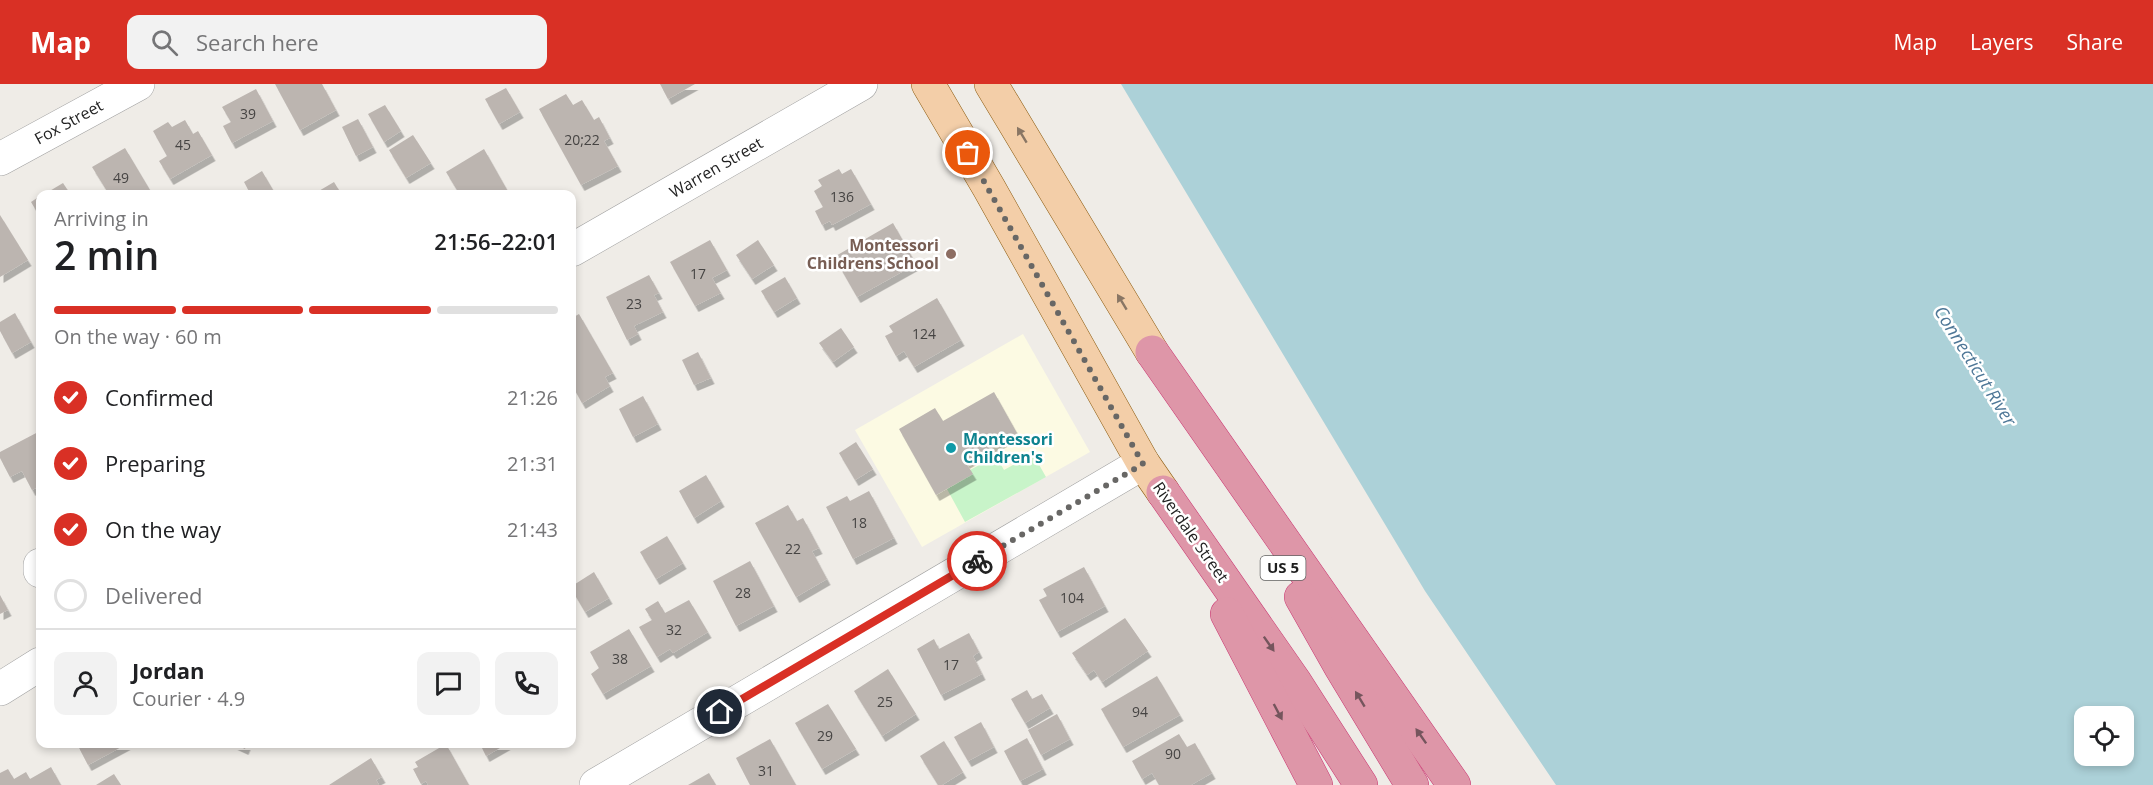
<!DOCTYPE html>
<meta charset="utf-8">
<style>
:root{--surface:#fff;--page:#f2f2f2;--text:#202124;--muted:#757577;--line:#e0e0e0;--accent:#d93025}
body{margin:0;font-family:"Open Sans",sans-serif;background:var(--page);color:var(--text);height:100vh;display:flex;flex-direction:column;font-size:22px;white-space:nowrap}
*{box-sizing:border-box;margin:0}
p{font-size:20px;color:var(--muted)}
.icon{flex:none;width:33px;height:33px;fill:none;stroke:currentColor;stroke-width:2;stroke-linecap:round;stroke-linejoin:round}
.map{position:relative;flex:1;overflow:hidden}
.side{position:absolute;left:36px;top:106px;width:540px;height:558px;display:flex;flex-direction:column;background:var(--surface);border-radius:12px;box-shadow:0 3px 9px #0003}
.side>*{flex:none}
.controls{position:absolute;left:2074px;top:622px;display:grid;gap:12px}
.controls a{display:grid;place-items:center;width:60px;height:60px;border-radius:12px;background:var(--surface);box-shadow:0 3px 9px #0003;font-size:30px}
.pin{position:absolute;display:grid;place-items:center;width:51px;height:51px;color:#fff;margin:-26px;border:3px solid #fff;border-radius:50%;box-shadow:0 2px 6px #0007}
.courier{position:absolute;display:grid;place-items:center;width:60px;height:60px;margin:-30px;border:4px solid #d93025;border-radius:50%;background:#fff;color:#222;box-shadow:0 2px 8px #0007}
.overview em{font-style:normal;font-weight:600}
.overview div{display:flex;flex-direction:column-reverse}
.overview{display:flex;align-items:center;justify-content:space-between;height:102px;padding:0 18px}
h1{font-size:39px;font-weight:600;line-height:45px}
.bar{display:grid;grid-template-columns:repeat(4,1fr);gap:9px 6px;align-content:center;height:72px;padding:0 18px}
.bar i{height:8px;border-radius:4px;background:var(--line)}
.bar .current{background:var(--accent)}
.bar p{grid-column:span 4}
.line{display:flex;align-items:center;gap:15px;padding:0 18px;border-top:2px solid var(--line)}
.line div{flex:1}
.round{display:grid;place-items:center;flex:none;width:63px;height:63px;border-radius:12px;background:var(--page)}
ol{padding:0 18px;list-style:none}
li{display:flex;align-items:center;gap:18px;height:66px}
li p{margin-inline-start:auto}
li .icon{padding:6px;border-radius:50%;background:var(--accent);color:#fff;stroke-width:4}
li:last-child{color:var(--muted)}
li i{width:33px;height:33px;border:3px solid var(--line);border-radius:50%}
header{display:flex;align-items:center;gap:36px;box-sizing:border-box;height:84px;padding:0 30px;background:var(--accent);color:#fff}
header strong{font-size:28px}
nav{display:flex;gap:33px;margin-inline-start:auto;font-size:21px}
.search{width:420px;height:54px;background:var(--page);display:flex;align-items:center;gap:15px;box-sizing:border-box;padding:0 21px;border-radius:12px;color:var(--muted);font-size:22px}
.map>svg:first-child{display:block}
</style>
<header>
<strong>Map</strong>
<div class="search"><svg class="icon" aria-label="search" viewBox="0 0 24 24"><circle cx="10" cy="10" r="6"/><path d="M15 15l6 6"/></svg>Search here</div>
<nav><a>Map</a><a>Layers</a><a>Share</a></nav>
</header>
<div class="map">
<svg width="2153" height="701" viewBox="0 0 2153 701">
<defs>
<filter id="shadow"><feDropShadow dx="3.5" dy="6" stdDeviation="0" flood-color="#0004"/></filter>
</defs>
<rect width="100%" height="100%" fill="#efece7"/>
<polygon fill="#fcfae3" points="1023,250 1090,368 922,463 855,346"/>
<polygon fill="#c8f4c9" points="1033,370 1046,393 965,438 947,405 972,390 970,386 996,372 1004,386"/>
<path fill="#acd1d8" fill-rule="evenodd" d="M1121,0h1032v701h-597l-131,-194zM2085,633h39v39h-39z"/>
<g fill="#bcb5b0" filter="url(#shadow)">
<polygon points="275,0 322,0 336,26 300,46"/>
<polygon points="660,0 695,0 668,15"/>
<polygon points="506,4 520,28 499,40 485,15"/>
<polygon points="256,5 273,37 232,59 223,42 231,38 222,23"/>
<polygon points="566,10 573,21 582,16 594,36 599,33 610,54 604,57 618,82 581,101 539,25"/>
<polygon points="385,21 401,47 384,58 368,30"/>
<polygon points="358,35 373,63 356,72 342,43"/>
<polygon points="185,36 193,50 198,47 212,71 170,95 159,77 167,72 153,47 168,38 172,43"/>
<polygon points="413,51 431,79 406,94 389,66"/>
<polygon points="125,64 150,106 142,111 100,111 107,107 92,83"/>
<polygon points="484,65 510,111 460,111 446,88"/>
<polygon points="839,85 842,90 851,85 871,120 832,141 830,137 822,141 815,127 823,123 814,107 822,102 818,96"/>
<polygon points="262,87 276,111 251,111 244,98"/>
<polygon points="334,98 342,111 312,111"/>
<polygon points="63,99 71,111 43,111"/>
<polygon points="40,112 40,133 31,118"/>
<polygon points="0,131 28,176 0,193"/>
<polygon points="893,139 916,180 857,213 834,173"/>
<polygon points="710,156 727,186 712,194 721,209 695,222 670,178"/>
<polygon points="758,156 774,181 752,195 736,171"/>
<polygon points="649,191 659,209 654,211 663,228 634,242 638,250 627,256 606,213"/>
<polygon points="785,193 797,214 774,228 761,207"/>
<polygon points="937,214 961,256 914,283 904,267 896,272 885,252 893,248 889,242"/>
<polygon points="15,229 31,258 12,269 0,247 0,238"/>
<polygon points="579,230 613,289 605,293 610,302 582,319 572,301 572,234"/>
<polygon points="841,244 854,263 833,278 819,259"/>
<polygon points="698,268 711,294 694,301 682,276"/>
<polygon points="994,308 1017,349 966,379 973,390 936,411 899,345 935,324 943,337"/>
<polygon points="643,312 658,340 633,353 619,325"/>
<polygon points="40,347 40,402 32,406 22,387 10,393 0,374 0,368"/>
<polygon points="856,358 873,385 855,396 839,369"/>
<polygon points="706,391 721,417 694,434 679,407"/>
<polygon points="869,407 894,454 853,475 826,423 847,412 850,417"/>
<polygon points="788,421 797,437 803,434 819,464 812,467 827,495 796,513 755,439"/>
<polygon points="667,452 683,479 656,495 640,468"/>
<polygon points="750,477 774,522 736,542 713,497"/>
<polygon points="1084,483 1105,522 1057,548 1039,516 1047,512 1043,505"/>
<polygon points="594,488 609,514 585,528 572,506 572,502"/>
<polygon points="0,511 8,526 0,530"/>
<polygon points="689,516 708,548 673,569 670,565 657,573 639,543 652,536 645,525 658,517 665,529"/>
<polygon points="1125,534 1148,567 1102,598 1094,586 1087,591 1072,569"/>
<polygon points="629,545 651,582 603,610 591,590 599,584 590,568"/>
<polygon points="969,549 979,568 973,572 982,590 941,611 917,565 934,555 939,565"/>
<polygon points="888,585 916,630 882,652 854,607"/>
<polygon points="1157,592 1180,631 1123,663 1101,625"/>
<polygon points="1027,606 1032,615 1042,610 1050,624 1025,639 1011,615"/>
<polygon points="828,620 856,665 822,685 795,639"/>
<polygon points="1057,630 1070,655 1041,671 1028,646"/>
<polygon points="981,638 994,663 968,677 954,653"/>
<polygon points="1179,650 1187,663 1195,659 1212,689 1191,701 1159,701 1152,689 1142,695 1132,677"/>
<polygon points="1027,654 1043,685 1020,697 1004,667"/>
<polygon points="770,655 796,701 750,701 736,674"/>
<polygon points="944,657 963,688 942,701 938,701 920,672"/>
<polygon points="77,660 127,660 88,681"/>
<polygon points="234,660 247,660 245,665"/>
<polygon points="446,660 469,701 428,701 426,697 421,700 413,685 418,683 415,678"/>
<polygon points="480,660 507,660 486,672"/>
<polygon points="371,674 382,693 376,696 379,701 329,701"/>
<polygon points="51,683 61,701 0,701 0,689 8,685 14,695 26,688 30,695"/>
<polygon points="709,689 716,701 688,701"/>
<polygon points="114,690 121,701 96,701"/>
</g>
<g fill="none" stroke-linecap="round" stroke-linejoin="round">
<g stroke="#a0a0a0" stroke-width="34">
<g id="minor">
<path id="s1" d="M0,75l138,-75"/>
<path id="s2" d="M572,166l289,-166"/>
<polyline points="40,481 40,487"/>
<polyline points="0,605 40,580"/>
<polyline points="596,701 1143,379"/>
</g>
</g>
<g stroke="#8c5b0f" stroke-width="34">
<g id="major">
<polyline points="928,0 989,104 1143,379 1163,408"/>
<polyline points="991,0 1152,268"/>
</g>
</g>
<g stroke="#ca3772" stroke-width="34">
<g id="highway">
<polyline points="1152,268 1454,701"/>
<polyline points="1163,408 1295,598 1361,701"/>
<polyline points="1301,513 1340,582 1412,701"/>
<polyline points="1227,530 1316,701"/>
</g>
</g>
<use href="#minor" stroke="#fff" stroke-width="33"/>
<use href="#major" stroke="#f3cea8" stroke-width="33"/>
<use href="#highway" stroke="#de96a8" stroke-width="33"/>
</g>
<defs><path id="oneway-solid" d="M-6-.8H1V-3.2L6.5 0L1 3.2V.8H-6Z" transform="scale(1.5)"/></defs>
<g fill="#897664">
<use href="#oneway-solid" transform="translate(1022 51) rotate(-121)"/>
<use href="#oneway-solid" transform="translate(1122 218) rotate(-121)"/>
</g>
<g fill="#75555d">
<use href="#oneway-solid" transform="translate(1269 560) rotate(55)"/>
<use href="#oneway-solid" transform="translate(1360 615) rotate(-121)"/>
<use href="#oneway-solid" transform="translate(1278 628) rotate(62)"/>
<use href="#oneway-solid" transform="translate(1421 652) rotate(-125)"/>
</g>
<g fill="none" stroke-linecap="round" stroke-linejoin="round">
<polyline stroke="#686765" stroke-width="6" stroke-dasharray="0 10.8" points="968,69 1143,380 977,477"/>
<polyline stroke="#d93025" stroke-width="8" points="720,628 977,477"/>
</g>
<circle fill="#8d6e63" stroke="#fff" stroke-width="2" cx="951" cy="170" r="6"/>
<circle fill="#0f9aa8" stroke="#fff" stroke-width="2" cx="951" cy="364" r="6"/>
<g text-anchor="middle" stroke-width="5" stroke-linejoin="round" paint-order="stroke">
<g font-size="14" fill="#464443">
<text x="248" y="35">39</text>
<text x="582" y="61">20;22</text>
<text x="183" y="66">45</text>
<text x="121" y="99">49</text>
<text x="842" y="118">136</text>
<text x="698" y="195">17</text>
<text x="634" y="225">23</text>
<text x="924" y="255">124</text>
<text x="859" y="444">18</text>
<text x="793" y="470">22</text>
<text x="743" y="514">28</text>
<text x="1072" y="519">104</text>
<text x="674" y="551">32</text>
<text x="620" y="580">38</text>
<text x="951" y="586">17</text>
<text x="885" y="623">25</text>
<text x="1140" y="633">94</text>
<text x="825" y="657">29</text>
<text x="1173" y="675">90</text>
<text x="766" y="692">31</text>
</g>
<rect fill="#fff" stroke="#626262" stroke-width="1.5" x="1260.5" y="472" width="45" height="24" rx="4.5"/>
<g font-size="15" font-weight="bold" fill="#1f1f1f">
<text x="1283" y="489">US 5</text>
</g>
<g font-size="16" fill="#1f1f1f" stroke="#fff">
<text dy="6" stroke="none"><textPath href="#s1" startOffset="78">Fox Street</textPath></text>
<text dy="6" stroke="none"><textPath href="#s2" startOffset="166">Warren Street</textPath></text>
<text transform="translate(1191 448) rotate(55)" y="6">Riverdale Street</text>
</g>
<g font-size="16" font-weight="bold" fill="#785e54" stroke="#fff" text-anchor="end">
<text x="939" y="167">Montessori<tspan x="939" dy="18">Childrens School</tspan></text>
</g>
<g font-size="16" font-weight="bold" fill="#0d838f" stroke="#fff" text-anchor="start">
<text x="963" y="361">Montessori<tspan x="963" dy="18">Children's</tspan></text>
</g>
<g font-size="18" font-style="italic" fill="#4e7797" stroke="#fff">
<text transform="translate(1975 282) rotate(58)" y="6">Connecticut River</text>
</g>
</g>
</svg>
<div class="controls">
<a><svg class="icon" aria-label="locate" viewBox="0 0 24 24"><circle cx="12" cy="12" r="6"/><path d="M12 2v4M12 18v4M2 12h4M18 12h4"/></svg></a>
</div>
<div class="pin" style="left:968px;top:69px;background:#ea580c"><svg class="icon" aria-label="bag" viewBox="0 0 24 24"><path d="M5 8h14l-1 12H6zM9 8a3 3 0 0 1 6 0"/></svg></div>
<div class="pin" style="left:720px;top:628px;background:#1f2937"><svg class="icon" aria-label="home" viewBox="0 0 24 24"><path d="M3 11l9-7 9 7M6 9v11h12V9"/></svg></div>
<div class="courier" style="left:977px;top:477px"><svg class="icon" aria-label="bike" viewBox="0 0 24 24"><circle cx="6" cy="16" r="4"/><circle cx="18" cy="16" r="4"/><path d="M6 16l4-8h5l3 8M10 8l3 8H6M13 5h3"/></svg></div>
<section class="side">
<div class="overview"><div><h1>2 min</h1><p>Arriving in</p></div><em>21:56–22:01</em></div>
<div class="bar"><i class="current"></i><i class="current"></i><i class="current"></i><i></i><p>On the way · 60 m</p></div>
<ol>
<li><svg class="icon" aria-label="check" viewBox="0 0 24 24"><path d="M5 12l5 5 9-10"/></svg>Confirmed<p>21:26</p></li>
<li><svg class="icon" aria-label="check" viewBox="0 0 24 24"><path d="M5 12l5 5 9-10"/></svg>Preparing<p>21:31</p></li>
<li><svg class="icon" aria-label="check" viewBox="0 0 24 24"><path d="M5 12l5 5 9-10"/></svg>On the way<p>21:43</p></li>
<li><i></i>Delivered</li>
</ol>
<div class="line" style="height:108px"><a class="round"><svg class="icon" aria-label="person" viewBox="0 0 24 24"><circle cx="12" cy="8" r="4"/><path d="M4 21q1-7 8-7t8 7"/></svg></a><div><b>Jordan</b><p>Courier · 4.9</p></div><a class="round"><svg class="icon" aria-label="chat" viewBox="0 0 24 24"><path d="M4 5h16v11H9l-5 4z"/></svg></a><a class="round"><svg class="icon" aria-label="phone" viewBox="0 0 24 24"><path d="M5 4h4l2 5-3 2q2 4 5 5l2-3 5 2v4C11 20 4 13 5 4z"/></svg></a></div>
</section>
</div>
